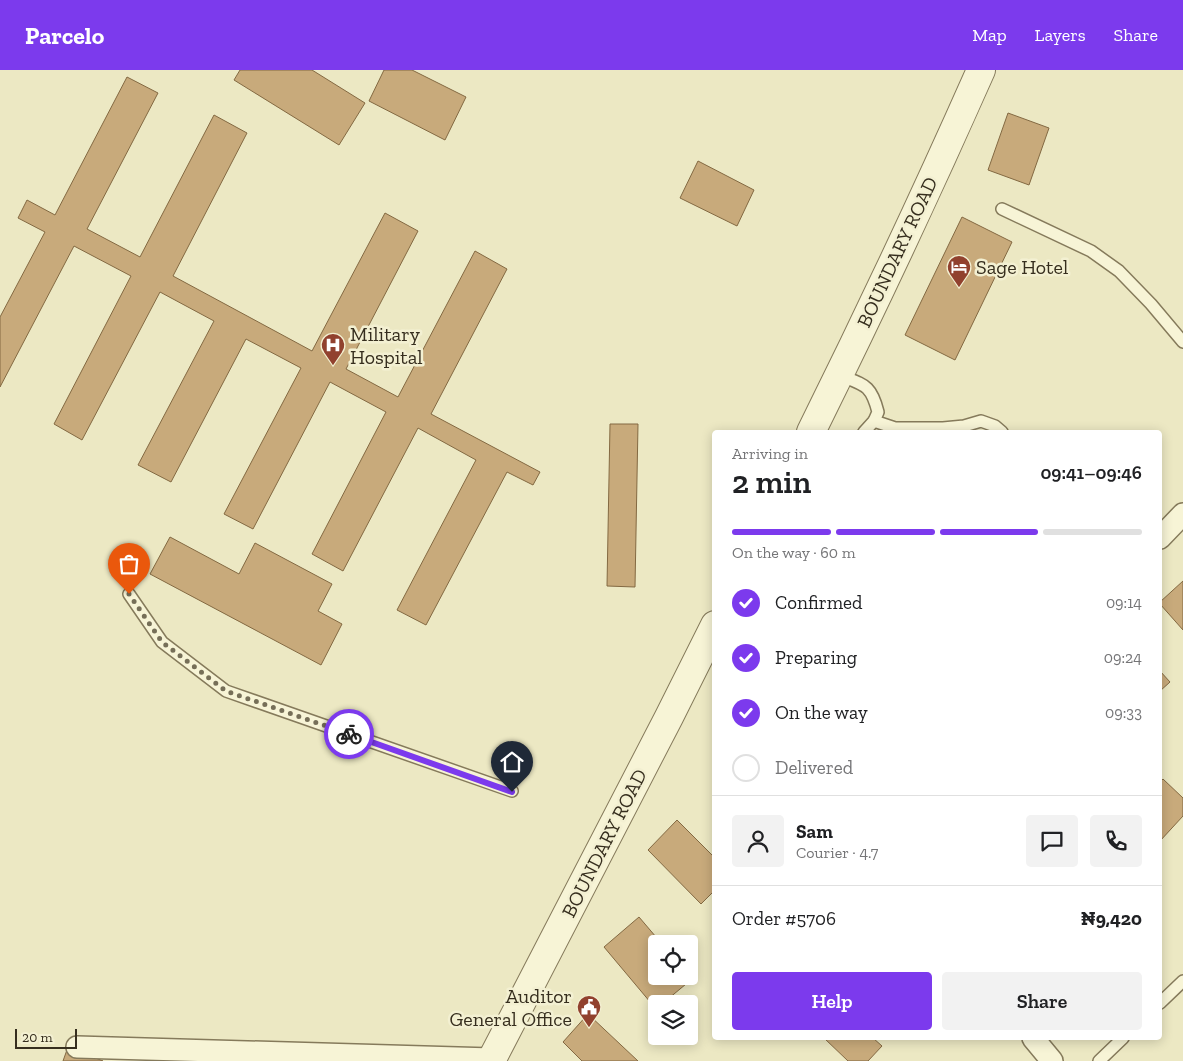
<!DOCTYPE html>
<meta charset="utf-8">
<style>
:root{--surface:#fff;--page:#f2f2f2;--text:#202124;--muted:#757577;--line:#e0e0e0;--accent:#7c3aed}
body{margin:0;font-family:"Zilla Slab",serif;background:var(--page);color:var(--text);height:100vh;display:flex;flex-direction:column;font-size:19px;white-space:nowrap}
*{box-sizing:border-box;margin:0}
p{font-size:16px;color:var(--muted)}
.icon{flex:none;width:28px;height:28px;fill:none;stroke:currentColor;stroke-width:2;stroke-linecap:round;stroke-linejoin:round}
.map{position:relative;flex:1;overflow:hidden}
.panel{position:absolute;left:712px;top:360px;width:450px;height:610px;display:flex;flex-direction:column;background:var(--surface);border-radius:5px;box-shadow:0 2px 12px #0003}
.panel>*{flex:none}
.fabs{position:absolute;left:648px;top:865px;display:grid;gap:10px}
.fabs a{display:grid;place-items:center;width:50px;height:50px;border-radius:5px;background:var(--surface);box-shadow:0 2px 12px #0003;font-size:25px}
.scale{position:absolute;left:15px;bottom:12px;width:62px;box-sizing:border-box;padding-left:5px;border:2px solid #362e1e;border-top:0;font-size:14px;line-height:18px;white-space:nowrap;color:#362e1e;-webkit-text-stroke:4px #f3f0d2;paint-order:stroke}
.pin{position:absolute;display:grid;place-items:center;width:42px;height:42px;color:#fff;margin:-51px -21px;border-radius:50% 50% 50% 0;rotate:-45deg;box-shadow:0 0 5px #0007}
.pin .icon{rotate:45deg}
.courier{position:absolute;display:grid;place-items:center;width:50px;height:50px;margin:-25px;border:4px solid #7c3aed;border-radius:50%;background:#fff;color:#222;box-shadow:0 1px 6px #0007}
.overview em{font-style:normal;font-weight:600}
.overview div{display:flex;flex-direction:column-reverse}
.overview{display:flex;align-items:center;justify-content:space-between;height:85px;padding:0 20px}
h1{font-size:32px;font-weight:600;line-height:38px}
.bar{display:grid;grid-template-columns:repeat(4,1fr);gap:8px 5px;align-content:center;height:60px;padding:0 20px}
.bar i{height:6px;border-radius:4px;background:var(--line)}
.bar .active{background:var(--accent)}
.bar p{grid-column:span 4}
.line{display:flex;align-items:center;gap:12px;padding:0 20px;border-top:1px solid var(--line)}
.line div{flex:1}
.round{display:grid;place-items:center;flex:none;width:52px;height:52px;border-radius:5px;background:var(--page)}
ol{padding:0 20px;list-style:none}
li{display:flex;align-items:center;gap:15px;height:55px}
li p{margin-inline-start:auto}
li .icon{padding:5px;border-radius:50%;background:var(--accent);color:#fff;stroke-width:4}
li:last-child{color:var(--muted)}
li i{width:28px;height:28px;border:2px solid var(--line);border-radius:50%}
.primary-button{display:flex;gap:10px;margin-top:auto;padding:10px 20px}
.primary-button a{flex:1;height:58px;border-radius:5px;background:var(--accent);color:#fff;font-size:20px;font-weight:600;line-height:58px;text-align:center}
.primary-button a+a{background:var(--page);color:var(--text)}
header{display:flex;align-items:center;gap:30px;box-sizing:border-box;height:70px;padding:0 25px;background:var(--accent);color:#fff}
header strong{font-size:24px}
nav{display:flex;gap:28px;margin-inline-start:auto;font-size:18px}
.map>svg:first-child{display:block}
</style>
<header>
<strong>Parcelo</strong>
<nav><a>Map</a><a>Layers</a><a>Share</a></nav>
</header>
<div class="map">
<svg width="1183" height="991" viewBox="0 0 1183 991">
<rect width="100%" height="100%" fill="#ece8c3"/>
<g fill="#c8aa7b" stroke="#836942">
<polygon points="240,0 312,0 365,33 339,75 234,10"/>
<polygon points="384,0 412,0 466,27 445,70 369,31"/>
<polygon points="127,7 158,23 87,159 140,187 214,45 247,63 173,206 312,281 385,143 418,161 346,299 398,327 475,181 507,199 431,344 540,402 533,415 507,402 426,555 397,540 476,390 418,358 343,501 312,484 386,342 330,312 253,459 224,444 301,298 246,269 171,412 138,395 214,251 160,222 82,370 54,354 131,206 74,176 0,317 0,247 45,162 18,148 27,130 55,145"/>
<polygon points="1008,43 1049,58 1029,115 988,100"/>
<polygon points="698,91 754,120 737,156 680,128"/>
<polygon points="962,147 1012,172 955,290 905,265"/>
<polygon points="610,354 638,354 635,517 607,516"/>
<polygon points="170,467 239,504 255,473 332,514 318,541 342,554 321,595 150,504"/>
<polygon points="1183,511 1183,560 1160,534 1160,532"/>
<polygon points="1160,601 1170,612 1160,621"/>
<polygon points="1163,709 1183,728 1183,746 1160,771 1160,712"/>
<polygon points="677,750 715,788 715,820 701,834 648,780"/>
<polygon points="639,847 662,874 656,874 656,906 689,906 689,905 692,909 662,934 656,934 656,939 604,877"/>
<polygon points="588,944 638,991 582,991 563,972"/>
<polygon points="824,968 873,968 882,976 868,991 848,991"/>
<polygon points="68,977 103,991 63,991"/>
</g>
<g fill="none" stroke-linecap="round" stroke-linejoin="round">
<g stroke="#857a5b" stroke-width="14">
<g id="service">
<polyline points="1002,139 1091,181 1119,201 1151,234 1183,272"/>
<path d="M839,305c25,10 32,9 39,37l-4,9 -10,11"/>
<polyline points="874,351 895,358 943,358 964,356 981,351 995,356 1002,362"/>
<polyline points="129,524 162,572 226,621 512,721"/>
<polyline points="1160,933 1183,911"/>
<polyline points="1099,991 1123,968"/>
</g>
</g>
<g stroke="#857a5b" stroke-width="24">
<g id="minor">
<polyline points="1160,468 1183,444"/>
<polyline points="1033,968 1052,991"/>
<polyline points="77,977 492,989"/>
</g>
</g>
<g stroke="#857a5b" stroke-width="30">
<g id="tertiary">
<path d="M811,362c59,-119 116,-240 170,-362"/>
<polyline points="491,991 669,647 715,555"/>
</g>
</g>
<use href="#service" stroke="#f7f4d6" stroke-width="11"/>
<use href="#minor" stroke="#f7f4d6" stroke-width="21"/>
<use href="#tertiary" stroke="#f7f4d6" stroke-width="28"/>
</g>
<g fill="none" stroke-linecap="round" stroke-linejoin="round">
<polyline stroke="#766f58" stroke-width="5" stroke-dasharray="0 9" points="129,524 162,572 226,621 349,664"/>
<polyline stroke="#7c3aed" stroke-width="6" points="349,664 512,722"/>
</g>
<defs>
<g id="hotel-pin" transform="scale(1.25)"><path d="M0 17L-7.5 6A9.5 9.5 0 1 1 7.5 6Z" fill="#91412e" stroke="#f3f0d2"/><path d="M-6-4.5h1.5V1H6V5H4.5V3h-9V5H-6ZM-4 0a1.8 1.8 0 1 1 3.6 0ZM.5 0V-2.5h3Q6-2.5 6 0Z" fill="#fff"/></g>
<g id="hospital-pin" transform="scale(1.25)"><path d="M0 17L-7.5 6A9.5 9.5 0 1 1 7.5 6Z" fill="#91412e" stroke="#f3f0d2"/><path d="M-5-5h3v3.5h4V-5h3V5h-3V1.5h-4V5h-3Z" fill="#fff"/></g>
<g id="civic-pin" transform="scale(1.25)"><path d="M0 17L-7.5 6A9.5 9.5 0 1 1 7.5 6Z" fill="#91412e" stroke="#f3f0d2"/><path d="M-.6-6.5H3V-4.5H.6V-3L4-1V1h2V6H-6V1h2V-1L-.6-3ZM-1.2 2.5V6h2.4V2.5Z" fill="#fff"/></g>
</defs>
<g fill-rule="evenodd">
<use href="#hotel-pin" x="959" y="197"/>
<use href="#hospital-pin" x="333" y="275"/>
<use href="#civic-pin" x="589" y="937"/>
</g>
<g text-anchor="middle" stroke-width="5" stroke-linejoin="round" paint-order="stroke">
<g font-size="20" fill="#362e1e" stroke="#f3f0d2">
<text transform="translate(897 182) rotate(-65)" y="7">BOUNDARY ROAD</text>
<text transform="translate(604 773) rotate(-63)" y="7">BOUNDARY ROAD</text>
</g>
<g font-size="20" fill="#362e1e" stroke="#f3f0d2" text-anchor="start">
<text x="976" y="204">Sage Hotel</text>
<text x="350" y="271">Military<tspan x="350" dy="23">Hospital</tspan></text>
<text x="572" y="933" text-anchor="end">Auditor<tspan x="572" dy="23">General Office</tspan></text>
</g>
</g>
</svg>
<div class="fabs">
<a><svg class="icon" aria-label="locate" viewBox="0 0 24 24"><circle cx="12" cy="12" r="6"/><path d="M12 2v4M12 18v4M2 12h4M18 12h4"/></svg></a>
<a><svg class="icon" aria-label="layers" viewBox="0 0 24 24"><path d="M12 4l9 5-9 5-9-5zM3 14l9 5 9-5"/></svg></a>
</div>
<div class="scale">20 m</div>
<div class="pin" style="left:129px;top:524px;background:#ea580c"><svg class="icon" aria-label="bag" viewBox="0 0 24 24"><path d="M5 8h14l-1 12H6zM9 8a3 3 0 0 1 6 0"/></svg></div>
<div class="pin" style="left:512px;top:722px;background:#1f2937"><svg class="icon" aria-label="home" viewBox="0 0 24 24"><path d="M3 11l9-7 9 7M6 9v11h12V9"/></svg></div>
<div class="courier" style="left:349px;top:664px"><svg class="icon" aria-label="bike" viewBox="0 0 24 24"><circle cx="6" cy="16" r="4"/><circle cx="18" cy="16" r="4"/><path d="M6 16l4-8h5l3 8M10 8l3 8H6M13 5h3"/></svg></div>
<section class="panel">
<div class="overview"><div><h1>2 min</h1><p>Arriving in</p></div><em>09:41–09:46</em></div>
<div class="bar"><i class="active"></i><i class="active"></i><i class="active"></i><i></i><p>On the way · 60 m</p></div>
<ol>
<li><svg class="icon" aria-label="check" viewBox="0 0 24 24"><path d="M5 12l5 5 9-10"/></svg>Confirmed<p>09:14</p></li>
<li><svg class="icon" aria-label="check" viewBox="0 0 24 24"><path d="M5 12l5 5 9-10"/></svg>Preparing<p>09:24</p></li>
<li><svg class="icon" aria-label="check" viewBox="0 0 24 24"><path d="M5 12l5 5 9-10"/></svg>On the way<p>09:33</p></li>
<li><i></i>Delivered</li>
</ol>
<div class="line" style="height:90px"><a class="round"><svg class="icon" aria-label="person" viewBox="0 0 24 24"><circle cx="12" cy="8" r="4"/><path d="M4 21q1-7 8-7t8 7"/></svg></a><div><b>Sam</b><p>Courier · 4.7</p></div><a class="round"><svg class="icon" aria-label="chat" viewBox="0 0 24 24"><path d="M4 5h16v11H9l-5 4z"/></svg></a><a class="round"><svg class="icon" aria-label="phone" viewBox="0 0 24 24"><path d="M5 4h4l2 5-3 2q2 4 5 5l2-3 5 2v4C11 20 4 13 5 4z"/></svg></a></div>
<div class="line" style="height:65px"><div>Order #5706</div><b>₦9,420</b></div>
<div class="primary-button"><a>Help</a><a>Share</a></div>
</section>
</div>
